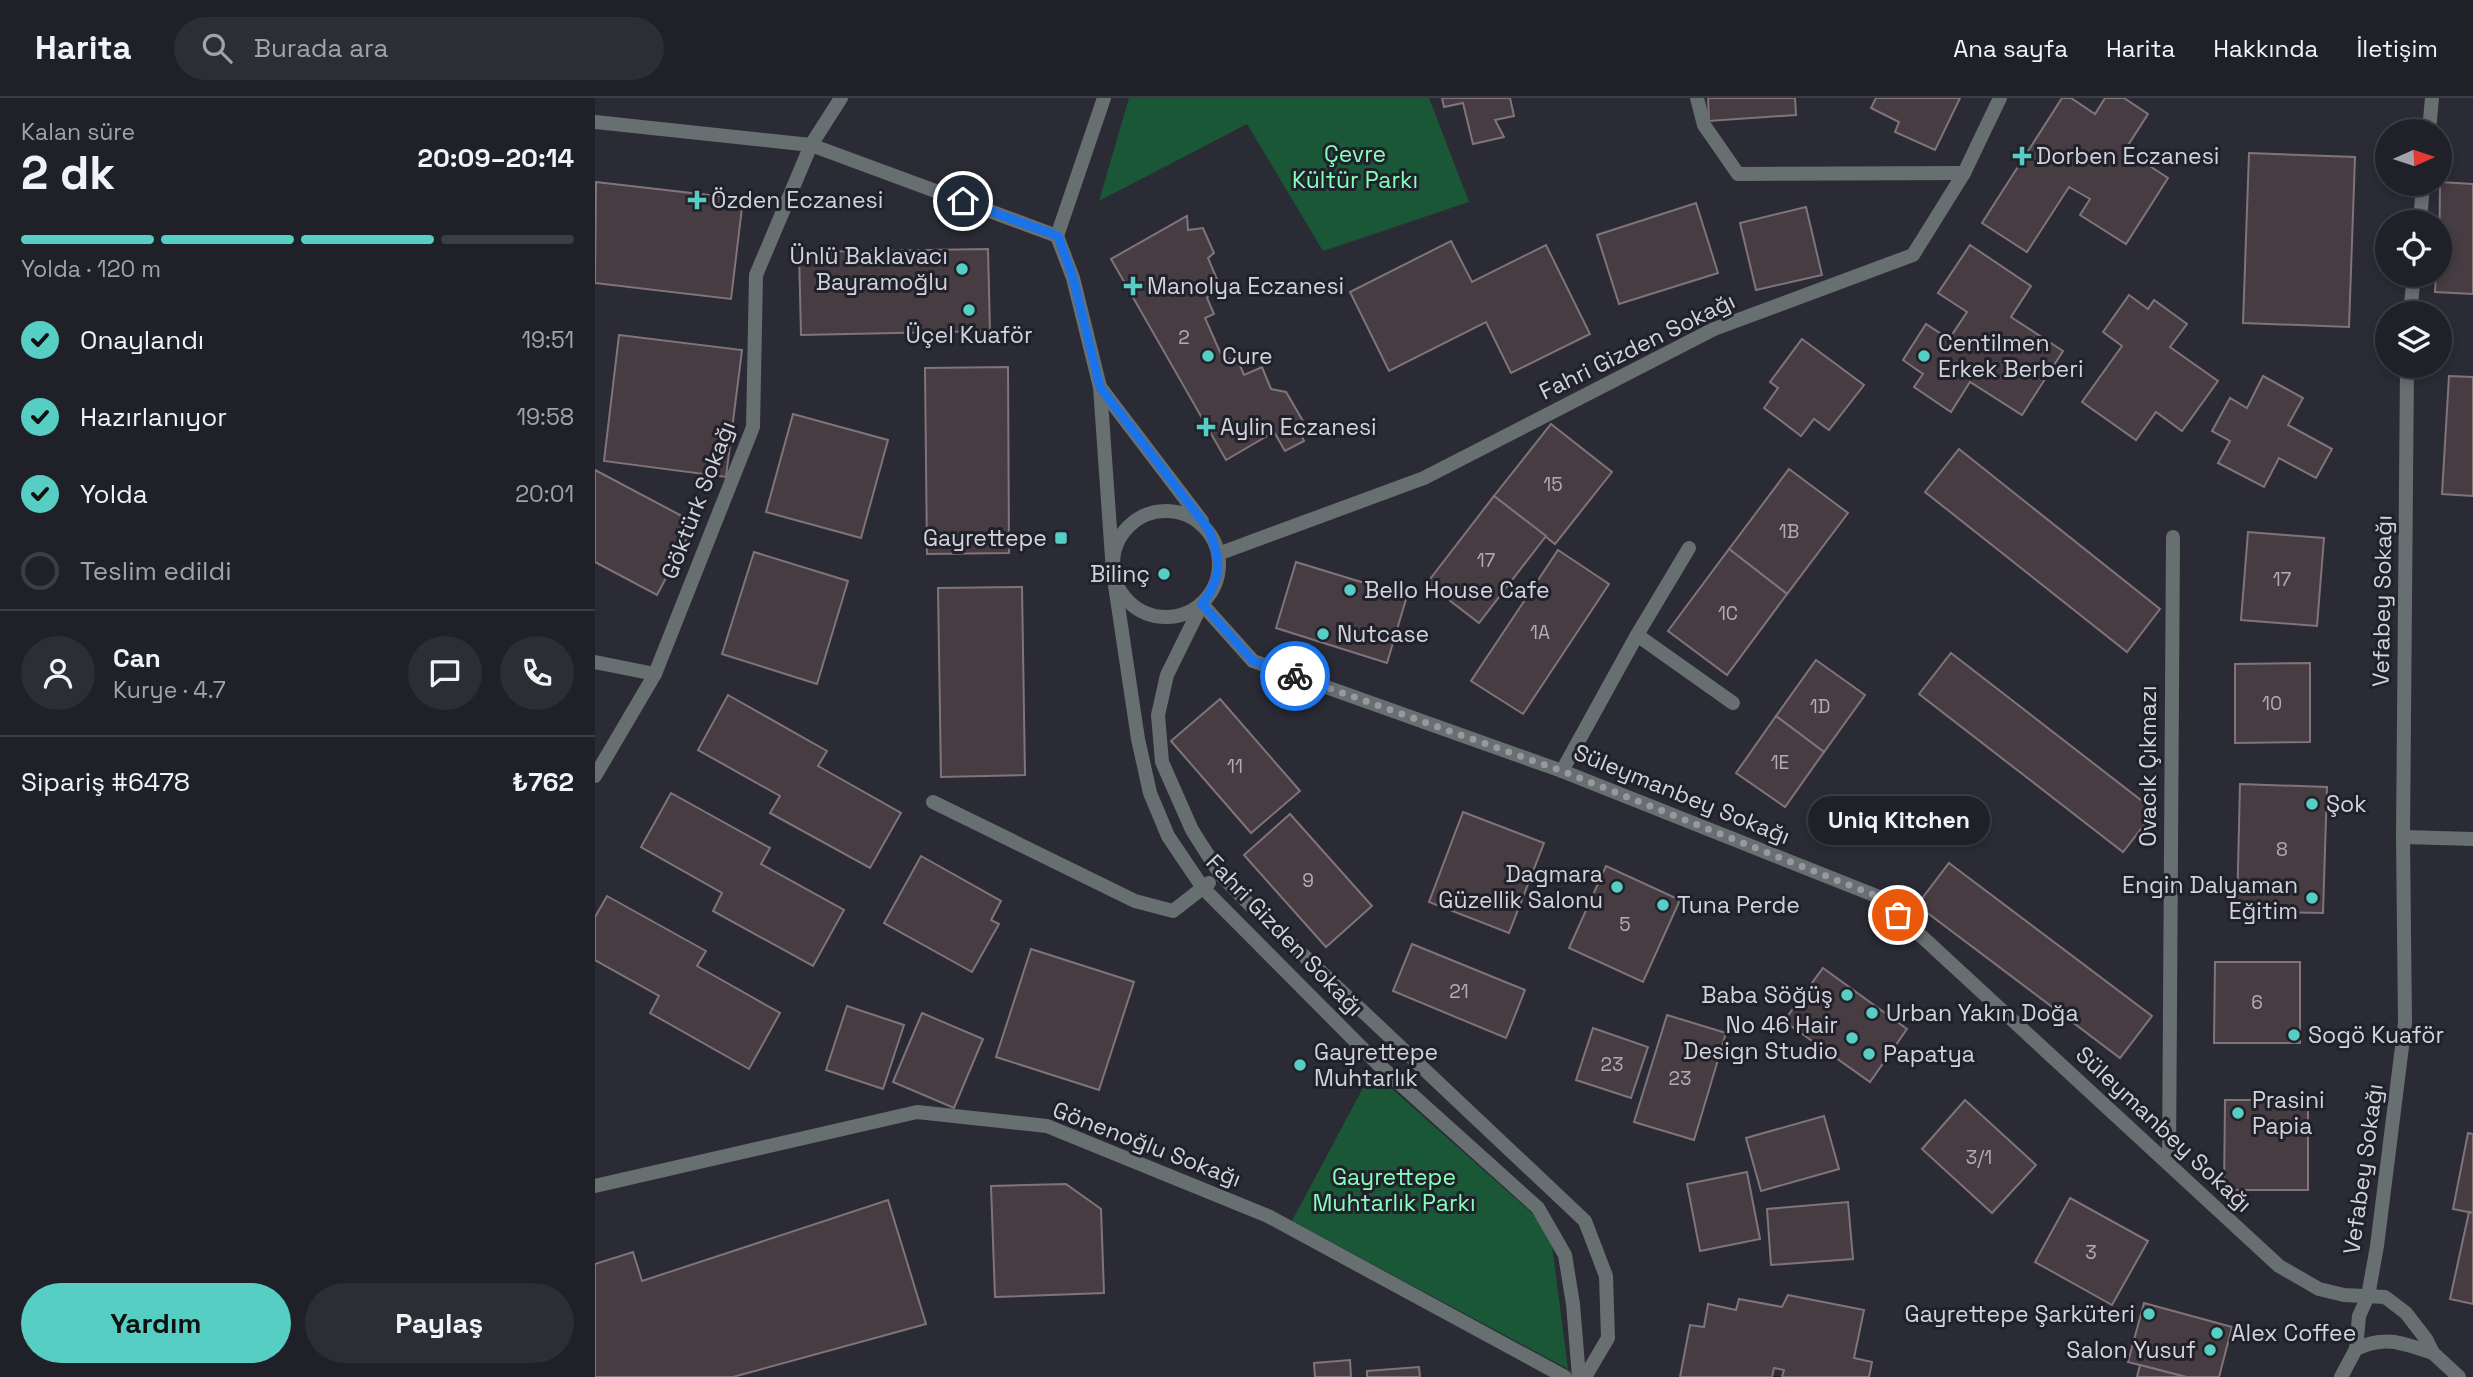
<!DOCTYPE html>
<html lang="tr">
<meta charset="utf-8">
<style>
:root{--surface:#202028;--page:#2d2d34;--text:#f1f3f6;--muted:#a2a3a8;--line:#3d3e45;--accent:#56cec3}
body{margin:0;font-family:"Space Grotesk",sans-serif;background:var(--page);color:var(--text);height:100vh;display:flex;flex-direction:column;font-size:26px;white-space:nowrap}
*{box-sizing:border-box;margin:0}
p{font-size:23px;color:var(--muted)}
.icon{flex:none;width:38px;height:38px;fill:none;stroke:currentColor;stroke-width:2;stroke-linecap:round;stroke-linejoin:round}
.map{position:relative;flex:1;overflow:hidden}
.drawer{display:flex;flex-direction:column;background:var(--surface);width:595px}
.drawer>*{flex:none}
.needle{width:46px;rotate:87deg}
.tools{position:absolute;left:1780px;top:21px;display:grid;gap:14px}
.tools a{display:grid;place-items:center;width:77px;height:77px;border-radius:50%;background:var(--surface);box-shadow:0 4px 10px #0003,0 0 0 2px var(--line);font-size:35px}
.pin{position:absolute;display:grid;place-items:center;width:60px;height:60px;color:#fff;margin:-30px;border:4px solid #fff;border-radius:50%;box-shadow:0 2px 7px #0007}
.courier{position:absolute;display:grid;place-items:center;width:70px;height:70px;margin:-35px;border:5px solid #1a73e8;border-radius:50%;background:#fff;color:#222;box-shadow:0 2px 9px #0007}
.bubble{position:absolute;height:49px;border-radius:24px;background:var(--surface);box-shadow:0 4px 10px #0003,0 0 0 2px var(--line);font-size:23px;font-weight:700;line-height:49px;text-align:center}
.headline em{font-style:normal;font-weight:700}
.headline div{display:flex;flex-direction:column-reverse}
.headline{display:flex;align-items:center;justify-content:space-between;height:119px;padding:0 21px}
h1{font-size:46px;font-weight:700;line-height:52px}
.bar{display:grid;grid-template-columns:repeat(4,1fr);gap:10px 7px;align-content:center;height:84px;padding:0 21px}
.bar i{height:9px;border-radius:5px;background:var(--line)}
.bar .selected{background:var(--accent)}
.bar p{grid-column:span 4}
.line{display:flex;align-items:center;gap:18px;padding:0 21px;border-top:2px solid var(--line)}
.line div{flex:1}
.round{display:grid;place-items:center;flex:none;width:74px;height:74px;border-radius:37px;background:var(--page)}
ol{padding:0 21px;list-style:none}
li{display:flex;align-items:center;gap:21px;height:77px}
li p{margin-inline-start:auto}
li .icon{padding:7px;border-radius:50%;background:var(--accent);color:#111;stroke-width:4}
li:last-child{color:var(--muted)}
li i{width:38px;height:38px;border:4px solid var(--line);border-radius:50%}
.button{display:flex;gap:14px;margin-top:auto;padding:14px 21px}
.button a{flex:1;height:80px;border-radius:42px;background:var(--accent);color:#111;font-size:28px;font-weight:700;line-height:80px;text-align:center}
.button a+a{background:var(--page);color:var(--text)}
header{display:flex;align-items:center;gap:42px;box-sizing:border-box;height:98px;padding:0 35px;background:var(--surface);border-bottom:2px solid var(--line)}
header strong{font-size:33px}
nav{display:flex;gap:38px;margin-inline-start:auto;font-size:24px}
.search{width:490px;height:63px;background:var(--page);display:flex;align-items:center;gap:18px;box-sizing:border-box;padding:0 24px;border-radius:38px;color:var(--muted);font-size:26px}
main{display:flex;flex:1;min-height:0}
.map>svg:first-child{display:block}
</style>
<header>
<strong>Harita</strong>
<div class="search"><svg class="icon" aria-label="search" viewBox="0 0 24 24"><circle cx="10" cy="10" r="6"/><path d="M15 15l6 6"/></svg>Burada ara</div>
<nav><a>Ana sayfa</a><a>Harita</a><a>Hakkında</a><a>İletişim</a></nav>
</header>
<main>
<section class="drawer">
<div class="headline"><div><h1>2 dk</h1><p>Kalan süre</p></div><em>20:09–20:14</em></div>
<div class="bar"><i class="selected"></i><i class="selected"></i><i class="selected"></i><i></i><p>Yolda · 120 m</p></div>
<ol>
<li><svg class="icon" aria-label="check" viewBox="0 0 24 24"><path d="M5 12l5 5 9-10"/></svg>Onaylandı<p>19:51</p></li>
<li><svg class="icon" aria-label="check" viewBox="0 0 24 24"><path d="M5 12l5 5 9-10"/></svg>Hazırlanıyor<p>19:58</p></li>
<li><svg class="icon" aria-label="check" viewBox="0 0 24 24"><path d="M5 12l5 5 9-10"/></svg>Yolda<p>20:01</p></li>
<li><i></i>Teslim edildi</li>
</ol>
<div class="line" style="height:126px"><a class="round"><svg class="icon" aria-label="person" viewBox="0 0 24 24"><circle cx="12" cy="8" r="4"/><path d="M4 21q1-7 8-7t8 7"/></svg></a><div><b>Can</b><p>Kurye · 4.7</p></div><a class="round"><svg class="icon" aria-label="chat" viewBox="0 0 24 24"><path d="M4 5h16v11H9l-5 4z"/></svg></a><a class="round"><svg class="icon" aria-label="phone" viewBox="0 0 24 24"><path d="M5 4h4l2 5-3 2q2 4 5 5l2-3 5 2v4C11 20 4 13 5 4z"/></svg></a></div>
<div class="line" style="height:91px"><div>Sipariş #6478</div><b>₺762</b></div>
<div class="button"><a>Yardım</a><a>Paylaş</a></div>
</section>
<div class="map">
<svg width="1878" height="1279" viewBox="0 0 1878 1279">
<rect width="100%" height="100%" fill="#2a2b35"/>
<g fill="#195737">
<polygon points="534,0 834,0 874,104 728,153 652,26 504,103"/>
<polygon points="777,973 955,1131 973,1271 697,1123"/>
</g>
<g fill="#473c41" stroke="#81737a" stroke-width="2">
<polygon points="847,0 915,0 919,18 900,22 909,39 878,46 868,5 849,9"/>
<polygon points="1113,0 1200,0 1201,17 1114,23"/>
<polygon points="1281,0 1365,0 1340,52 1300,34 1304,24 1276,10"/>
<polygon points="1467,0 1476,0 1500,16 1510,0 1529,0 1553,16 1530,52 1573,80 1531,146 1485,117 1495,101 1474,89 1432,154 1387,125"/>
<polygon points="1654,55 1760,59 1754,229 1648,225"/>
<polygon points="1,84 148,101 136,201 0,185"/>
<polygon points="1845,84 1878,86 1878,196 1840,194 1841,177 1844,177"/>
<polygon points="1101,105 1123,175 1024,206 1002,137"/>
<polygon points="1211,109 1227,177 1161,192 1145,125"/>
<polygon points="592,118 593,132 608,130 619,155 613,160 624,186 612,200 619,216 610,220 629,263 641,258 649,277 667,269 676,291 691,294 708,323 701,327 709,343 690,353 679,334 631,362 516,161"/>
<polygon points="856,143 877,184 951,147 995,236 916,275 891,224 794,273 755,194"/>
<polygon points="1375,147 1436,188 1416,219 1468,253 1427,317 1375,284 1356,314 1319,289 1328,276 1308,262 1331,226 1354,241 1372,214 1343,195"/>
<polygon points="393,151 395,233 206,237 204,154"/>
<polygon points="1534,197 1553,211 1559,202 1592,226 1575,249 1623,283 1587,333 1561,314 1541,342 1487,304 1527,248 1508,234"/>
<polygon points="24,237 147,252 131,379 9,363"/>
<polygon points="1207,241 1269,287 1234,332 1219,321 1206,338 1169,310 1183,290 1175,284"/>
<polygon points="413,269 414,455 332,456 330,270"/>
<polygon points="1668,278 1708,300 1693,327 1737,351 1721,380 1684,360 1669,389 1623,365 1635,343 1617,333 1635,300 1652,310"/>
<polygon points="1854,278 1878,279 1878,398 1847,396"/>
<polygon points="198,316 293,342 266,440 171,414"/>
<polygon points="956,326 1017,374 960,446 899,398"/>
<polygon points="1364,351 1565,511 1532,554 1330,394"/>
<polygon points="1194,371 1253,415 1192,496 1134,451"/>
<polygon points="0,372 100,425 62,497 0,464"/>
<polygon points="899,398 951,438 884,525 832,485"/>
<polygon points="1653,434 1729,440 1722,528 1646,522"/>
<polygon points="1134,451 1192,496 1132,577 1073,533"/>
<polygon points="963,452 1014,486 928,616 876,583"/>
<polygon points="159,454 253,483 222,586 127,556"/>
<polygon points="701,464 812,498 792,565 681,530"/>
<polygon points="427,489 430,677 346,679 343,490"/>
<polygon points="1356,555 1560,713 1528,754 1324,596"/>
<polygon points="1221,562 1270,597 1229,654 1181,618"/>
<polygon points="1715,565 1715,644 1640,645 1640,566"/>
<polygon points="133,597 232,653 223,668 306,715 275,770 175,715 185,698 103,652"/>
<polygon points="625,601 705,693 656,735 576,643"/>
<polygon points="1181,618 1229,654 1190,709 1141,675"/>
<polygon points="1645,686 1732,689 1728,815 1642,813"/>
<polygon points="76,695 175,750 166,766 249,812 218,868 118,813 127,795 46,749"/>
<polygon points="868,714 949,745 914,835 834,804"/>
<polygon points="695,716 777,808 731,849 649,757"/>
<polygon points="326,758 406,803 396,822 404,826 377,874 289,825"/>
<polygon points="1354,765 1557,918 1525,960 1322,807"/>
<polygon points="1011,768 1085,802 1048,884 974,850"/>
<polygon points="12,798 111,853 102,868 185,915 154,971 55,915 64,898 0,862 0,819"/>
<polygon points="817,846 930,892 911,940 798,893"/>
<polygon points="436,851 539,884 504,992 401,959"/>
<polygon points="1620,864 1705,864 1705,945 1619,945"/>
<polygon points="1228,870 1312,931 1275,984 1189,923"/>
<polygon points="252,908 309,927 288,991 231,972"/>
<polygon points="327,915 388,941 359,1010 298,984"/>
<polygon points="1072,917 1131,935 1099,1042 1039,1024"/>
<polygon points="998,930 1053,949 1036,1000 981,982"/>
<polygon points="1370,1002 1441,1067 1397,1115 1327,1051"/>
<polygon points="1630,1002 1713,1002 1713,1092 1629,1092"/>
<polygon points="1229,1018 1244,1071 1166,1093 1151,1040"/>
<polygon points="1873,1035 1878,1036 1878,1115 1858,1111"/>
<polygon points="1152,1074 1165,1141 1105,1153 1092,1086"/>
<polygon points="471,1086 506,1111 509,1195 400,1199 396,1088"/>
<polygon points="1475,1100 1553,1143 1517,1207 1440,1164"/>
<polygon points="293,1102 331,1226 138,1279 0,1279 0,1166 38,1154 47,1183"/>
<polygon points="1253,1104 1258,1161 1176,1167 1172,1111"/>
<polygon points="1874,1114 1878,1115 1878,1206 1855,1201"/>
<polygon points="1193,1197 1269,1212 1259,1260 1277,1264 1274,1279 1187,1279 1189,1272 1179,1270 1177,1279 1085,1279 1095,1227 1109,1229 1113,1206 1141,1212 1144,1201 1187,1209"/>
<polygon points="1549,1205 1637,1229 1624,1279 1591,1279 1533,1264"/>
<polygon points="755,1262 756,1279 720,1279 719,1265"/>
<polygon points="1545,1267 1591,1279 1542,1279"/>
<polygon points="824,1269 825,1279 772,1279 772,1273"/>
</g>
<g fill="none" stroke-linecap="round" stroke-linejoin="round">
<polyline stroke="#686f70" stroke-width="14" points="1574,1066 1578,439"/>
<g stroke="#686f70" stroke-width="14">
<polyline points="1102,0 1109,27 1143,76 1369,75"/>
<polyline points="0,24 216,47 462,138 478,180 505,289 518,474 543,641 555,695 573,738 608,790 783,966 943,1110 970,1157 978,1206 984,1279"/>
<polyline points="1834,33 1837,0"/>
<polyline points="1825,124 1828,86"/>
<polyline points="462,138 509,0"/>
<polyline points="1815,215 1819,177"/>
<polyline points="505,289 607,423"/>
<circle cx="571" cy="466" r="53"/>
<polyline points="623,456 829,380 1119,231 1318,157 1369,75 1405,0"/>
<polyline points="607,506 658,563 967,673 1284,799 1684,1168 1724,1191 1749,1197 1790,1199 1811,1215 1831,1241 1838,1255 1864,1279"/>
<polyline points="607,506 572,577 563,617 567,664 597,732 625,776 654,806 990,1123 1011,1178 1013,1240 990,1279"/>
<polyline points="1042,537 1138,605"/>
<polyline points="0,564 60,576"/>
<polyline points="967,673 1042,537 1094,450"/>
<polyline points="0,678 60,576 158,329 161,177 216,47 246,0"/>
<polyline points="338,704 540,803 578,813 614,785"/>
<polyline points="1808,739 1878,741"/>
<polyline points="0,1088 322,1014 452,1028 673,1118 970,1279"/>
<path d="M1761,1251c29,-14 47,-6 77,4"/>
<polyline points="1746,1279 1761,1251 1764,1218 1773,1198 1782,1148 1810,925 1808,739 1812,268"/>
</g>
</g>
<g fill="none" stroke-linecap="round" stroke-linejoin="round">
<polyline stroke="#9898a0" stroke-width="7" stroke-dasharray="0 12.6" points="700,578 967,673 1284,799 1303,817"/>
<path stroke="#1a73e8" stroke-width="9" d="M368,103l95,35 15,42 27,109 109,143c12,31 14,46 -7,74l51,57 42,15"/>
</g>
<g fill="#56cec3" stroke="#21212b" stroke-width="2.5">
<path d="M1423.5 47.5h7v7h7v7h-7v7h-7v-7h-7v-7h7z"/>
<path d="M98.5 91.5h7v7h7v7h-7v7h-7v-7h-7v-7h7z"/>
<circle cx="367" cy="171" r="7"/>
<path d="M534.5 177.5h7v7h7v7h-7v7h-7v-7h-7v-7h7z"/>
<circle cx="374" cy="212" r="7"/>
<circle cx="613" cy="258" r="7"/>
<circle cx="1329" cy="258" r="7"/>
<path d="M607.5 318.5h7v7h7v7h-7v7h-7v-7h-7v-7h7z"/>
<rect x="459" y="433" width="14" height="14" rx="3.5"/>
<circle cx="569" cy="476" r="7"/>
<circle cx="755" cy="492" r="7"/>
<circle cx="728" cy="536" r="7"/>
<circle cx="1717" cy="706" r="7"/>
<circle cx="1022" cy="789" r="7"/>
<circle cx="1717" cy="800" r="7"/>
<circle cx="1068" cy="807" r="7"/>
<circle cx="1252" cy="897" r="7"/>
<circle cx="1277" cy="915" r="7"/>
<circle cx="1699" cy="937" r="7"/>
<circle cx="1257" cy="940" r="7"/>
<circle cx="1274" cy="956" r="7"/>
<circle cx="705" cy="967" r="7"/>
<circle cx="1643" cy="1015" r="7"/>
<circle cx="1554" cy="1216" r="7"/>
<circle cx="1622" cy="1235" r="7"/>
<circle cx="1615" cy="1252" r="7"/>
</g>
<g text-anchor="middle" stroke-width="6" stroke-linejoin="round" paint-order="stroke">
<g font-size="19" fill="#b0adb4">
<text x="589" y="246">2</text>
<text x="958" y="393">15</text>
<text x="1194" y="440">1B</text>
<text x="891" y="469">17</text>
<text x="1687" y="488">17</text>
<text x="1133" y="522">1C</text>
<text x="945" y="541">1A</text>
<text x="1677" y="612">10</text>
<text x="1225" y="615">1D</text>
<text x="1185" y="671">1E</text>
<text x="640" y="675">11</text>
<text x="1687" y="758">8</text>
<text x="713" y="789">9</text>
<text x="1030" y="833">5</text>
<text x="864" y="900">21</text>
<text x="1662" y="911">6</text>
<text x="1017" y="973">23</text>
<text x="1085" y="987">23</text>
<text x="1384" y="1066">3/1</text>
<text x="1496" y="1161">3</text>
</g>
<g font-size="23" fill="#86ffba" stroke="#21212b">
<text x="760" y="64">Çevre<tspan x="760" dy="26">Kültür Parkı</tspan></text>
<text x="799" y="1087">Gayrettepe<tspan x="799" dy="26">Muhtarlık Parkı</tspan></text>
</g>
<g font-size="23" fill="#d3d3da" stroke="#21212b" text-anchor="start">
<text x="1441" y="66">Dorben Eczanesi</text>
<text x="116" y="110">Özden Eczanesi</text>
<text x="353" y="166" text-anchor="end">Ünlü Baklavacı<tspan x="353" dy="26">Bayramoğlu</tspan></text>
<text x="552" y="196">Manolya Eczanesi</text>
<text x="374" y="245" text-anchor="middle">Üçel Kuaför</text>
<text x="1343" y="253">Centilmen<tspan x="1343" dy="26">Erkek Berberi</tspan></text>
<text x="627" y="266">Cure</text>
<text x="625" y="337">Aylin Eczanesi</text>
<text x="452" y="448" text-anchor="end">Gayrettepe</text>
<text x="555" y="484" text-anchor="end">Bilinç</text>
<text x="769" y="500">Bello House Cafe</text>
<text x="742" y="544">Nutcase</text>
<text x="1731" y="714">Şok</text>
<text x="1008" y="784" text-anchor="end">Dagmara<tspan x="1008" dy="26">Güzellik Salonu</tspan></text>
<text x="1703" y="795" text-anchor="end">Engin Dalyaman<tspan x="1703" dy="26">Eğitim</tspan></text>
<text x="1082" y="815">Tuna Perde</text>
<text x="1238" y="905" text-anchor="end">Baba Söğüş</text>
<text x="1291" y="923">Urban Yakın Doğa</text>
<text x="1243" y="935" text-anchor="end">No 46 Hair<tspan x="1243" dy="26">Design Studio</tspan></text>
<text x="1713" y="945">Sogö Kuaför</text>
<text x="719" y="962">Gayrettepe<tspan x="719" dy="26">Muhtarlık</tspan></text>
<text x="1288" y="964">Papatya</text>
<text x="1657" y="1010">Prasini<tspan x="1657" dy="26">Papia</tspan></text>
<text x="1540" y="1224" text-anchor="end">Gayrettepe Şarküteri</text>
<text x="1636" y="1243">Alex Coffee</text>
<text x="1601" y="1260" text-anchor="end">Salon Yusuf</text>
</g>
<g font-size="23" fill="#d3d3da" stroke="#21212b">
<text transform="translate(1042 248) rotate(-26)" y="8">Fahri Gizden Sokağı</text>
<text transform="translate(103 402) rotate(-69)" y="8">Göktürk Sokağı</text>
<text transform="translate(1787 503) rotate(-89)" y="8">Vefabey Sokağı</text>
<text transform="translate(1553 668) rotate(-90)" y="8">Ovacık Çıkmazı</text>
<text transform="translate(1087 696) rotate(22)" y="8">Süleymanbey Sokağı</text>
<text transform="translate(690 837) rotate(46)" y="8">Fahri Gizden Sokağı</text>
<text transform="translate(1569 1031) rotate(43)" y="8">Süleymanbey Sokağı</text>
<text transform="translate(552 1046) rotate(21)" y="8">Gönenoğlu Sokağı</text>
<text transform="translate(1768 1071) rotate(-82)" y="8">Vefabey Sokağı</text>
</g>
</g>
</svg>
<div class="tools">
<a><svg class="needle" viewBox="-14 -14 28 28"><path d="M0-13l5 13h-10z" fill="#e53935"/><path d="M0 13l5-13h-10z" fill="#a2a3a8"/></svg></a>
<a><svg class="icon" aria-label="locate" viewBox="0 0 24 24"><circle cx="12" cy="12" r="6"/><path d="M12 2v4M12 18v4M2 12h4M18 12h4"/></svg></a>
<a><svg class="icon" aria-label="layers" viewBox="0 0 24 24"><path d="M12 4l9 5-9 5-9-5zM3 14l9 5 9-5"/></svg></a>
</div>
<div class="pin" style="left:1303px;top:817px;background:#ea580c"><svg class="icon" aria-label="bag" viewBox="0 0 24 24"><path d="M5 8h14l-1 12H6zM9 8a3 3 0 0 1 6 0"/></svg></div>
<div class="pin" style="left:368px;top:103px;background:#1f2937"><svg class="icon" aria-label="home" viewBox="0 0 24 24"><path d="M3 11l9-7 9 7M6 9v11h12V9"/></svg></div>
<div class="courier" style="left:700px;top:578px"><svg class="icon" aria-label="bike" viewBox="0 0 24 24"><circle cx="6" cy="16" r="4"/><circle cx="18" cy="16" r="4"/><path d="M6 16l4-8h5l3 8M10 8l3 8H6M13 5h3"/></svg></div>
<div class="bubble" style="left:1213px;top:698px;width:182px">Uniq Kitchen</div>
</div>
</main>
